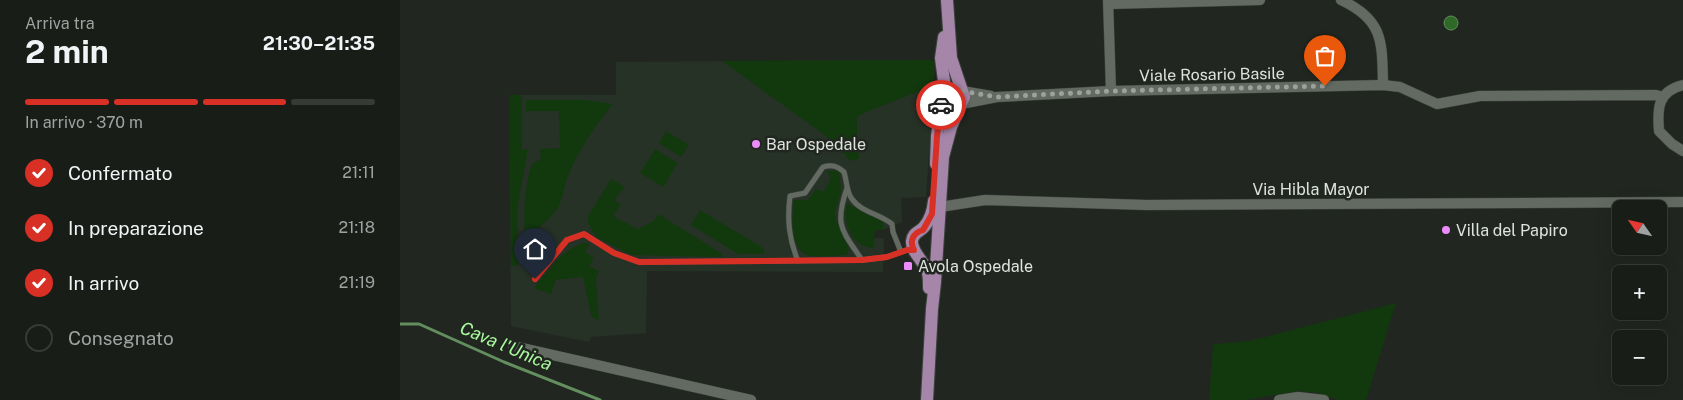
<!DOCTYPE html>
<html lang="it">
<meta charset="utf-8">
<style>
:root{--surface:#191d18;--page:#262a25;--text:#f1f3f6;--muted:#9fa2a2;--line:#373b37;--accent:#d93025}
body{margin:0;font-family:"Public Sans",sans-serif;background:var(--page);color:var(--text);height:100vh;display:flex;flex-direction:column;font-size:19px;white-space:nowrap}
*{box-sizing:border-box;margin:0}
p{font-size:16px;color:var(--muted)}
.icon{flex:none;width:28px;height:28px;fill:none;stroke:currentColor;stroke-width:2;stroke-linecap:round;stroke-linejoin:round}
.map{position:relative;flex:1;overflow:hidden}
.drawer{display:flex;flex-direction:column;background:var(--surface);width:400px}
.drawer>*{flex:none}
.needle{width:32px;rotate:304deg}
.fabs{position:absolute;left:1212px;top:200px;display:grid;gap:10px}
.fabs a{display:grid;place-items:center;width:55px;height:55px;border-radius:8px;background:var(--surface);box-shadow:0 5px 20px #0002,0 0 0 1px var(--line);font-size:25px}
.pin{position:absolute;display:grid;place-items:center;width:42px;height:42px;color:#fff;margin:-51px -21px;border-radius:50% 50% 50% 0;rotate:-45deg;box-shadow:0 0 5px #0007}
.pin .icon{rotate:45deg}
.courier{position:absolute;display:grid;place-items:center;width:50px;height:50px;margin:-25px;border:4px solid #d93025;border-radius:50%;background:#fff;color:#222;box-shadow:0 1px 6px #0007}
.overview em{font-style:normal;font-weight:700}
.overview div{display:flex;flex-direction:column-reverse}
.overview{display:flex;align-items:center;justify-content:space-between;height:85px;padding:0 25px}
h1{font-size:32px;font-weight:700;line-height:38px}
.bar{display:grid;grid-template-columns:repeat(4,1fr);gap:8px 5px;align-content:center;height:60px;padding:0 25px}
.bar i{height:6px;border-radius:4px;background:var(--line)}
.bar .selected{background:var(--accent)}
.bar p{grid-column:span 4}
ol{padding:0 25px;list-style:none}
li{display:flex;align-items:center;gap:15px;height:55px}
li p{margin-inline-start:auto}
li .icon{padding:5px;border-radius:50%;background:var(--accent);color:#fff;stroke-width:4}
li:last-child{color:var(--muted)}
li i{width:28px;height:28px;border:2px solid var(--line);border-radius:50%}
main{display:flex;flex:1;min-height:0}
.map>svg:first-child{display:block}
</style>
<main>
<section class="drawer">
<div class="overview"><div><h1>2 min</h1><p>Arriva tra</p></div><em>21:30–21:35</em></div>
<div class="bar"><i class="selected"></i><i class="selected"></i><i class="selected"></i><i></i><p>In arrivo · 370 m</p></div>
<ol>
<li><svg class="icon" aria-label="check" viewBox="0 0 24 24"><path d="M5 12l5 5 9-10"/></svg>Confermato<p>21:11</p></li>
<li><svg class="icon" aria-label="check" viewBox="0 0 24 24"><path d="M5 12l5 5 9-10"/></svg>In preparazione<p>21:18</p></li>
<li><svg class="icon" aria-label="check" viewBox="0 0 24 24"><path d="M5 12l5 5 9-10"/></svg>In arrivo<p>21:19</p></li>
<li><i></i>Consegnato</li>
</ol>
</section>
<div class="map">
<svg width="1283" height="400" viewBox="0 0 1283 400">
<rect width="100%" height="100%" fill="#212720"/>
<polygon fill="#273226" points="535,60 526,197 501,198 502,222 483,230 475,230 474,238 484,238 483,272 247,271 246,333 191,337 189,342 111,326 109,95 216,95 216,62"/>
<g fill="#12390e">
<polygon points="535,60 532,94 522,90 464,113 457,117 457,140 437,144 322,61"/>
<polygon points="109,95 122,95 122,150 128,149 117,211 118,265 111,266"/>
<path d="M126,100h57l30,4c-19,23 -34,45 -45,72 -4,10 -5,24 -11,33 -9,13 -23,21 -32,34 -1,-27 -2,-54 7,-79l9,-5 -1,-10 20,-1 -1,-37h-33z"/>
<polygon points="266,131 289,145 281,157 259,143"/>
<polygon points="458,143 459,159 450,161 439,147"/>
<polygon points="255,149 278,163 263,187 240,173"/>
<path d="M427,171h12l2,21 -6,19 1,9 13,29 -2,6c-10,0 -31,3 -40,0 -19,-7 -14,-40 -13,-55h14l8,-11 7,3 8,-13z"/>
<polygon points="211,179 225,187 214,200 221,205 213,216 238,229 254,221 258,214 321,253 322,257 231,255 198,238 193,232 188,222 188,216"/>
<path d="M447,203l20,12 16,5v10h-8l-2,18c-22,-2 -31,-25 -26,-45z"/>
<polygon points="300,210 363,248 365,254 338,254 291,225"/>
<path d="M184,243l6,1 -5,8 9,6 -5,8 10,5 -3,8 3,42 -8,-5c-2,-13 -6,-26 -8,-39l-27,3 -5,14 -17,-6c15,-18 26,-37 50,-45z"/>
<polygon points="996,303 966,400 939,400 919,393 898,391 846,400 809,400 813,344 850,341"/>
</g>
<circle fill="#2e6927" stroke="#638e5e" cx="1051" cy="23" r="7"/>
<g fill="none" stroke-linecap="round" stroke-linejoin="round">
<polyline stroke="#638e5e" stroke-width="3" points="0,324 19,324 104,362 200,400"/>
<g stroke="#3e433d" stroke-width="6">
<g id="lane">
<path d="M447,188c-13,38 -5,42 15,72"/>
<path d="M398,261c-9,-22 -11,-41 -8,-65l15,-3 18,-26c9,-3 14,-1 21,5 3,9 2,19 8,27 9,13 28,15 40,25l1,8 8,20"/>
<polyline points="135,279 167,240 184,234 214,253 239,262 462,260 487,257 507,250 514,250"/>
</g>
</g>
<g stroke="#3e433d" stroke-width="11">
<g id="street">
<polyline points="708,0 711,91"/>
<path d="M941,0c43,20 41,42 42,85"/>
<polyline points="709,4 860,0"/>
<path d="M1283,85c-25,6 -26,23 -24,46l13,13 11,7"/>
<polyline points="562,91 591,96"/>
<polyline points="561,104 597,97 711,91 983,85 1000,87 1037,104 1080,96 1256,95 1263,97"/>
<polyline points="540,207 585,200 747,205 1283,202"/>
<polyline points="113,346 351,400"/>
<polyline points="879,400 898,397 924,400"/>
</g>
</g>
<g stroke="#3e433d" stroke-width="14">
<g id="primary">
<polyline points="536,164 537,136 544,81 541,58 544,37"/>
<path d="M529,288c0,-5 0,-11 -1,-15 -3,-11 -17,-21 -16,-32 1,-9 8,-9 12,-14 7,-8 9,-16 10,-26"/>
<polyline points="527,400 532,309 535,282 543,157 551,127 564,97 551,58 547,0"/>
</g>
</g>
<use href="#lane" stroke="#636a62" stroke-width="5"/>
<use href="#street" stroke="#636a62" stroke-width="10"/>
<use href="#primary" stroke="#a586a9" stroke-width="12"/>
</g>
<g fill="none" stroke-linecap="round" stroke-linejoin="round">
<polyline stroke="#9ca19c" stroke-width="5" stroke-dasharray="0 9" points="541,105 544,91 552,86 562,91 597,97 711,91 925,86"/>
<path stroke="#d93025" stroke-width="6" d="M135,279l32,-39 17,-6 30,19 25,9 223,-2 25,-3 20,-7h7c-5,-9 -1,-17 9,-20l9,-16 5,-78 4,-31"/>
</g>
<g fill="#ec8cfb" stroke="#212720" stroke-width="2">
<circle cx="356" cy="144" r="5"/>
<circle cx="1046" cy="230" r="5"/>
<rect x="503" y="261" width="10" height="10" rx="2.5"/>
</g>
<g text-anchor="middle" stroke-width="5" stroke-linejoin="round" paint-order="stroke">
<g font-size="16" fill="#dfe3df" stroke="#212720">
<text transform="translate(812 74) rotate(-1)" y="6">Viale Rosario Basile</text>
<text x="911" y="195">Via Hibla Mayor</text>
</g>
<g font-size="16" fill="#dfe3df" stroke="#212720" text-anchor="start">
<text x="366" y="150">Bar Ospedale</text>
<text x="1056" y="236">Villa del Papiro</text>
<text x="518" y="272">Avola Ospedale</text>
</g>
<g font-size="18" font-style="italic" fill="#a9fa9e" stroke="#212720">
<text transform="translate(106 346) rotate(23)" y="6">Cava l'Unica</text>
</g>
</g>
</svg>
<div class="fabs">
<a><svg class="needle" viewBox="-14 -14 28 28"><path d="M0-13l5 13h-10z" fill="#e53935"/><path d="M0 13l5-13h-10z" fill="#9fa2a2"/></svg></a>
<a>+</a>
<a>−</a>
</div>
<div class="pin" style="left:925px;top:86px;background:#ea580c"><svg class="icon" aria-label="bag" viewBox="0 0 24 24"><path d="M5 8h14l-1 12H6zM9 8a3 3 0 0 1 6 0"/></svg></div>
<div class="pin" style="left:135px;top:279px;background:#1f2937"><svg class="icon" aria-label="home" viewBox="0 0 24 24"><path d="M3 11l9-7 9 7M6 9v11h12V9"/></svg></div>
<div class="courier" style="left:541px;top:105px"><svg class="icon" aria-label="car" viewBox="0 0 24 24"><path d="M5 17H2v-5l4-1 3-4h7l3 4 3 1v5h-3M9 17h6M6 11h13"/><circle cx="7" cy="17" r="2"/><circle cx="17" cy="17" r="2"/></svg></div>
</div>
</main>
